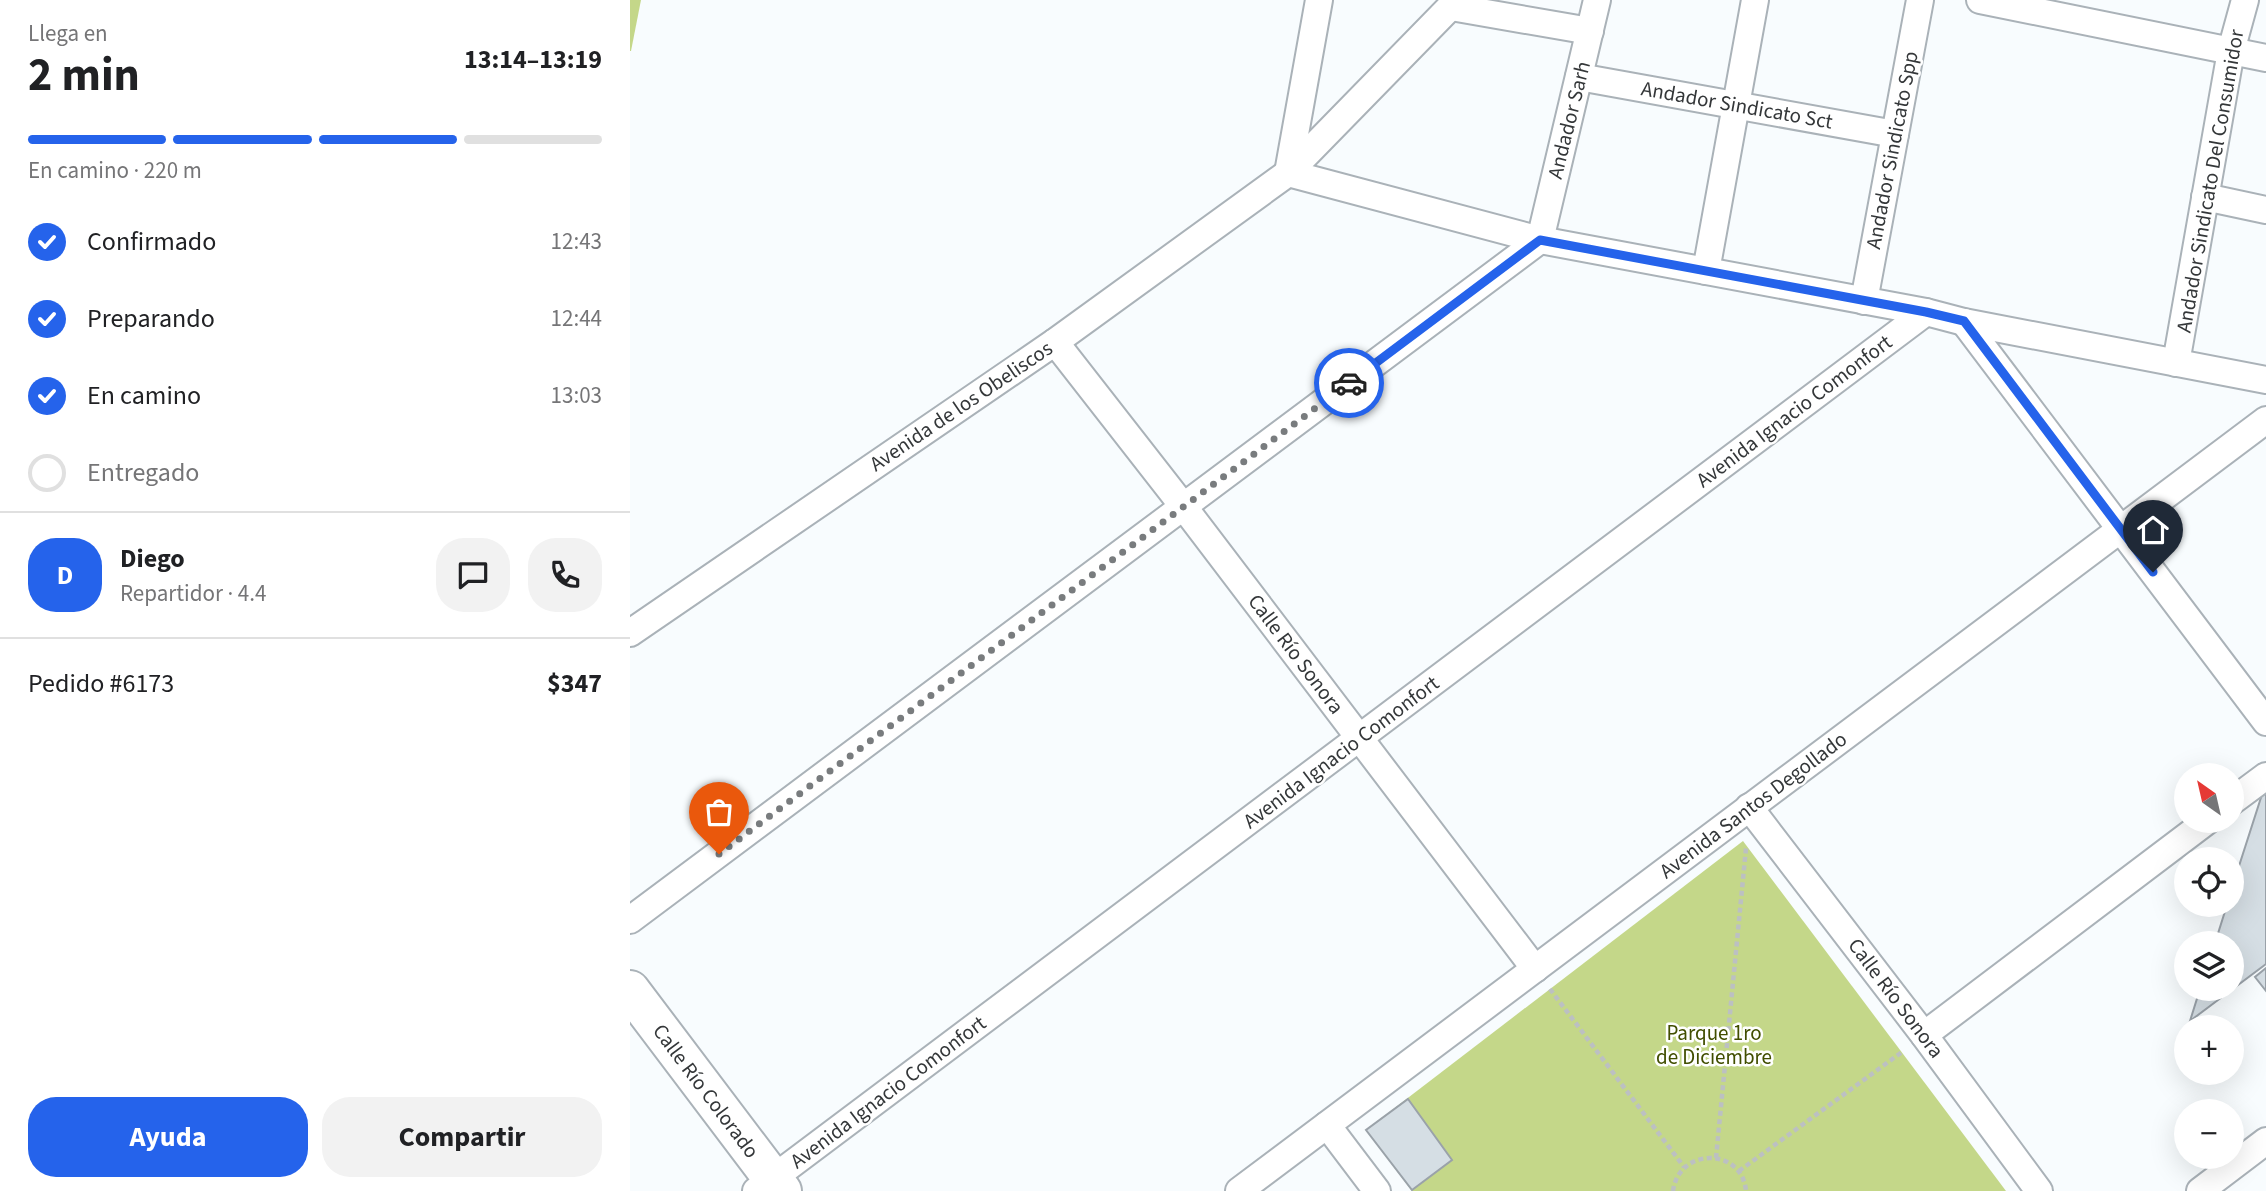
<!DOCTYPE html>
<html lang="es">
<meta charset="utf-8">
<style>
:root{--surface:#fff;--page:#f2f2f2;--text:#202124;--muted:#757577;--line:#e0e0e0;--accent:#2563eb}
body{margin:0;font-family:"Source Sans 3",sans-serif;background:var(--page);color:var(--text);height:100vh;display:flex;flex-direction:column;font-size:26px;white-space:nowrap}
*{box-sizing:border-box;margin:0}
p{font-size:23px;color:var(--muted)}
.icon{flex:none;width:38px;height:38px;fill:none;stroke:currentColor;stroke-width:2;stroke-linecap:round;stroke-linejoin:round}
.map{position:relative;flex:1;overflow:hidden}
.panel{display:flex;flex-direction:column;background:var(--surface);width:630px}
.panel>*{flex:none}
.needle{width:46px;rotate:326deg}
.controls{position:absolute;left:1544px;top:763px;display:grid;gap:14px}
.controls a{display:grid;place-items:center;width:70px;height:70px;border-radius:50%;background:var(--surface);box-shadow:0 7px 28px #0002;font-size:35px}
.pin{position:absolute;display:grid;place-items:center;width:60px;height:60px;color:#fff;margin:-72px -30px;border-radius:50% 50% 50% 0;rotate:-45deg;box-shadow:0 0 7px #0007}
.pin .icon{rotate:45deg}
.courier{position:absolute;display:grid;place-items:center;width:70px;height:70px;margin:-35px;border:5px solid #2563eb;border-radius:50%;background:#fff;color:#222;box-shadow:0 2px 9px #0007}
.head em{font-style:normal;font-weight:700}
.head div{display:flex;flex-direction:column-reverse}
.head{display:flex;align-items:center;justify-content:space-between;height:119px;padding:0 28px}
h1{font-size:46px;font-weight:700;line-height:52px}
.bar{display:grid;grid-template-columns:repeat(4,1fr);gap:10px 7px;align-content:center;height:84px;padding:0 28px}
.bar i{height:9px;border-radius:5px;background:var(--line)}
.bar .current{background:var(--accent)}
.bar p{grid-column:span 4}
.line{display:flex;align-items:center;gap:18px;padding:0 28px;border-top:2px solid var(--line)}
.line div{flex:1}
.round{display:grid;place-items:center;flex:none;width:74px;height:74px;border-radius:28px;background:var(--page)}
ol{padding:0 28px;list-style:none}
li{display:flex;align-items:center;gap:21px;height:77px}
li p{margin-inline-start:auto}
li .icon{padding:7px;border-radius:50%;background:var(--accent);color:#fff;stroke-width:4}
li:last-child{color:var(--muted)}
li i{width:38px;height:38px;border:4px solid var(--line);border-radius:50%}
.button{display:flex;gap:14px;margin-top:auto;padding:14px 28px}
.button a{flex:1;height:80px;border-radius:28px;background:var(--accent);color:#fff;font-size:28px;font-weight:700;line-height:80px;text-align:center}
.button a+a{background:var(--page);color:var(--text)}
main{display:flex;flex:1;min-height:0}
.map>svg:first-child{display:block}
</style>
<main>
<section class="panel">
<div class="head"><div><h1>2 min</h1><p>Llega en</p></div><em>13:14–13:19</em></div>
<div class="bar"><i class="current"></i><i class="current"></i><i class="current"></i><i></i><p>En camino · 220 m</p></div>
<ol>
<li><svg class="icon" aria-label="check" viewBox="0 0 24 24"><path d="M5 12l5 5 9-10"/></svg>Confirmado<p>12:43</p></li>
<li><svg class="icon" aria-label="check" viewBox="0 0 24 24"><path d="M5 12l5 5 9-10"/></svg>Preparando<p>12:44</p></li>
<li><svg class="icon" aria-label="check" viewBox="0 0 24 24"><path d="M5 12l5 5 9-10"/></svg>En camino<p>13:03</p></li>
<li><i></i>Entregado</li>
</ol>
<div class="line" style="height:126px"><b class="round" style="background:var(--accent);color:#fff">D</b><div><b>Diego</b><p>Repartidor · 4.4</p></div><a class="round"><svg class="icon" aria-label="chat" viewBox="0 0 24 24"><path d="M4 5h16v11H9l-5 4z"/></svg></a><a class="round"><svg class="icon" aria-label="phone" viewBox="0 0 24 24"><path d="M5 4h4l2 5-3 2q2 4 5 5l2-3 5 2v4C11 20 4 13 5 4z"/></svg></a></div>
<div class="line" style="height:91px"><div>Pedido #6173</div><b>$347</b></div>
<div class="button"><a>Ayuda</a><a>Compartir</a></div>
</section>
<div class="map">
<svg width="1636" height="1191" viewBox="0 0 1636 1191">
<rect width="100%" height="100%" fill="#f8fcfe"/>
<g fill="#c4d789">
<polygon points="0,0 11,0 1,51 0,51"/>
<polygon points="1113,841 1376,1191 782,1191 736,1130"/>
</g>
<g fill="#d5dee4" stroke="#9aa2a9" stroke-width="2">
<polygon points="1636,782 1636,964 1560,1021 1570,989 1601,989 1601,943 1585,943 1597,905 1601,905 1601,891"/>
<polygon points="1636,968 1636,991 1625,977"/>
<polygon points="778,1099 822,1160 782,1190 736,1130"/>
</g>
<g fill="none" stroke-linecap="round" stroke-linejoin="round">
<g stroke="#aab2b8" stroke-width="30">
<g id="street">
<polyline points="1350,0 1636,58"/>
<polyline points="821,7 960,31"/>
<polyline points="949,77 1265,134"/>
<polyline points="658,173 910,240 1296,312 1334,322 1636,380"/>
<polyline points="658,173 689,0"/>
<polyline points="1575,197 1636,210"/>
<polyline points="1076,271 1125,0"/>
<polyline points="1234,301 1290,0"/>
<polyline points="1334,322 1636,722"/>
<polyline points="425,342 553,506 905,969"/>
<polyline points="1546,363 1601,51 1615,0"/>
<polyline points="0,633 425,342 658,173 827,0"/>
<polyline points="1601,802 1636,776"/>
<polyline points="1119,807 1294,1035 1409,1191"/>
<polyline points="0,920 910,240 967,0"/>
<polyline points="1294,1035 1577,821"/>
<polyline points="697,1125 747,1191"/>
<polyline points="126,1191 1296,312"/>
<polyline points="609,1191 1636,420"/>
<polyline points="1570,1191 1636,1141"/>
</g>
</g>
<g stroke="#aab2b8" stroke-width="42">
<polyline id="secondary" points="0,990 152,1191"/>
</g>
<g stroke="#bcc0c2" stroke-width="4.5" stroke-dasharray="5 3.5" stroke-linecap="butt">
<polyline points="920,989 1054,1167"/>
<polyline points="1086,1158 1116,848"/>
<polyline points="1109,1171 1272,1052"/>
<path d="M1043,1191c6,-44 69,-44 73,0"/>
</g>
<use href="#street" stroke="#fff" stroke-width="26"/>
<use href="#secondary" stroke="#fff" stroke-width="38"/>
</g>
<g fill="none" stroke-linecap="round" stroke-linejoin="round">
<polyline stroke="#797c7e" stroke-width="7" stroke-dasharray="0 12.6" points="89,854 719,383"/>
<polyline stroke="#2563eb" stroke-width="9" points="719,383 910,240 1296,312 1334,321 1523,572"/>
</g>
<g text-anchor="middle" stroke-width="5" stroke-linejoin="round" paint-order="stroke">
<g font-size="21" fill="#343739" stroke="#fff">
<text transform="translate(1107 105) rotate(10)" y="7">Andador Sindicato Sct</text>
<text transform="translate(939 120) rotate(-76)" y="7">Andador Sarh</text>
<text transform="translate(1262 150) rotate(-79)" y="7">Andador Sindicato Spp</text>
<text transform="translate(1580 181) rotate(-80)" y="7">Andador Sindicato Del Consumidor</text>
<text transform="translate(331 406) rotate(-34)" y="7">Avenida de los Obeliscos</text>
<text transform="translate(1164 411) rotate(-37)" y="7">Avenida Ignacio Comonfort</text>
<text transform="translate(666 654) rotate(53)" y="7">Calle Río Sonora</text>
<text transform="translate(711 752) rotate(-37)" y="7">Avenida Ignacio Comonfort</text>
<text transform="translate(1123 805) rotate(-37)" y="7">Avenida Santos Degollado</text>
<text transform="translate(1266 998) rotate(53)" y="7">Calle Río Sonora</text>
<text transform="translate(76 1091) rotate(53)" y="7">Calle Río Colorado</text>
<text transform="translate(258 1092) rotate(-37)" y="7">Avenida Ignacio Comonfort</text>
</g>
<g font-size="21" fill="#414e00" stroke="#fff">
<text x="1084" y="1040">Parque 1ro<tspan x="1084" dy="24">de Diciembre</tspan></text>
</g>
</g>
</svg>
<div class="controls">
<a><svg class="needle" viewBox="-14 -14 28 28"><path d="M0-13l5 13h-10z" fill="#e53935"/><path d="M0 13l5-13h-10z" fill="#757577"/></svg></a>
<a><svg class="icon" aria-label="locate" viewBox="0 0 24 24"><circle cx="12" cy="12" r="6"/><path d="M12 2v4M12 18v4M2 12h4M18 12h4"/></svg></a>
<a><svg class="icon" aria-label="layers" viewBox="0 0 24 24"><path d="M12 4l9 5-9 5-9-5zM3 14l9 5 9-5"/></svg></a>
<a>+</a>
<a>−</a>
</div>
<div class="pin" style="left:89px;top:854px;background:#ea580c"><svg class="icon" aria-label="bag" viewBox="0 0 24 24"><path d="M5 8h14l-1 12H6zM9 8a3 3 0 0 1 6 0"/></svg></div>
<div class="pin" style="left:1523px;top:572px;background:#1f2937"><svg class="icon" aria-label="home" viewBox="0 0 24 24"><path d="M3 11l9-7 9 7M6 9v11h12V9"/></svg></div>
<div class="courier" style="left:719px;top:383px"><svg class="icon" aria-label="car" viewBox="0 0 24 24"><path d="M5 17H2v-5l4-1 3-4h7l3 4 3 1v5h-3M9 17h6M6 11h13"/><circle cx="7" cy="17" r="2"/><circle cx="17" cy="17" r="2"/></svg></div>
</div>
</main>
